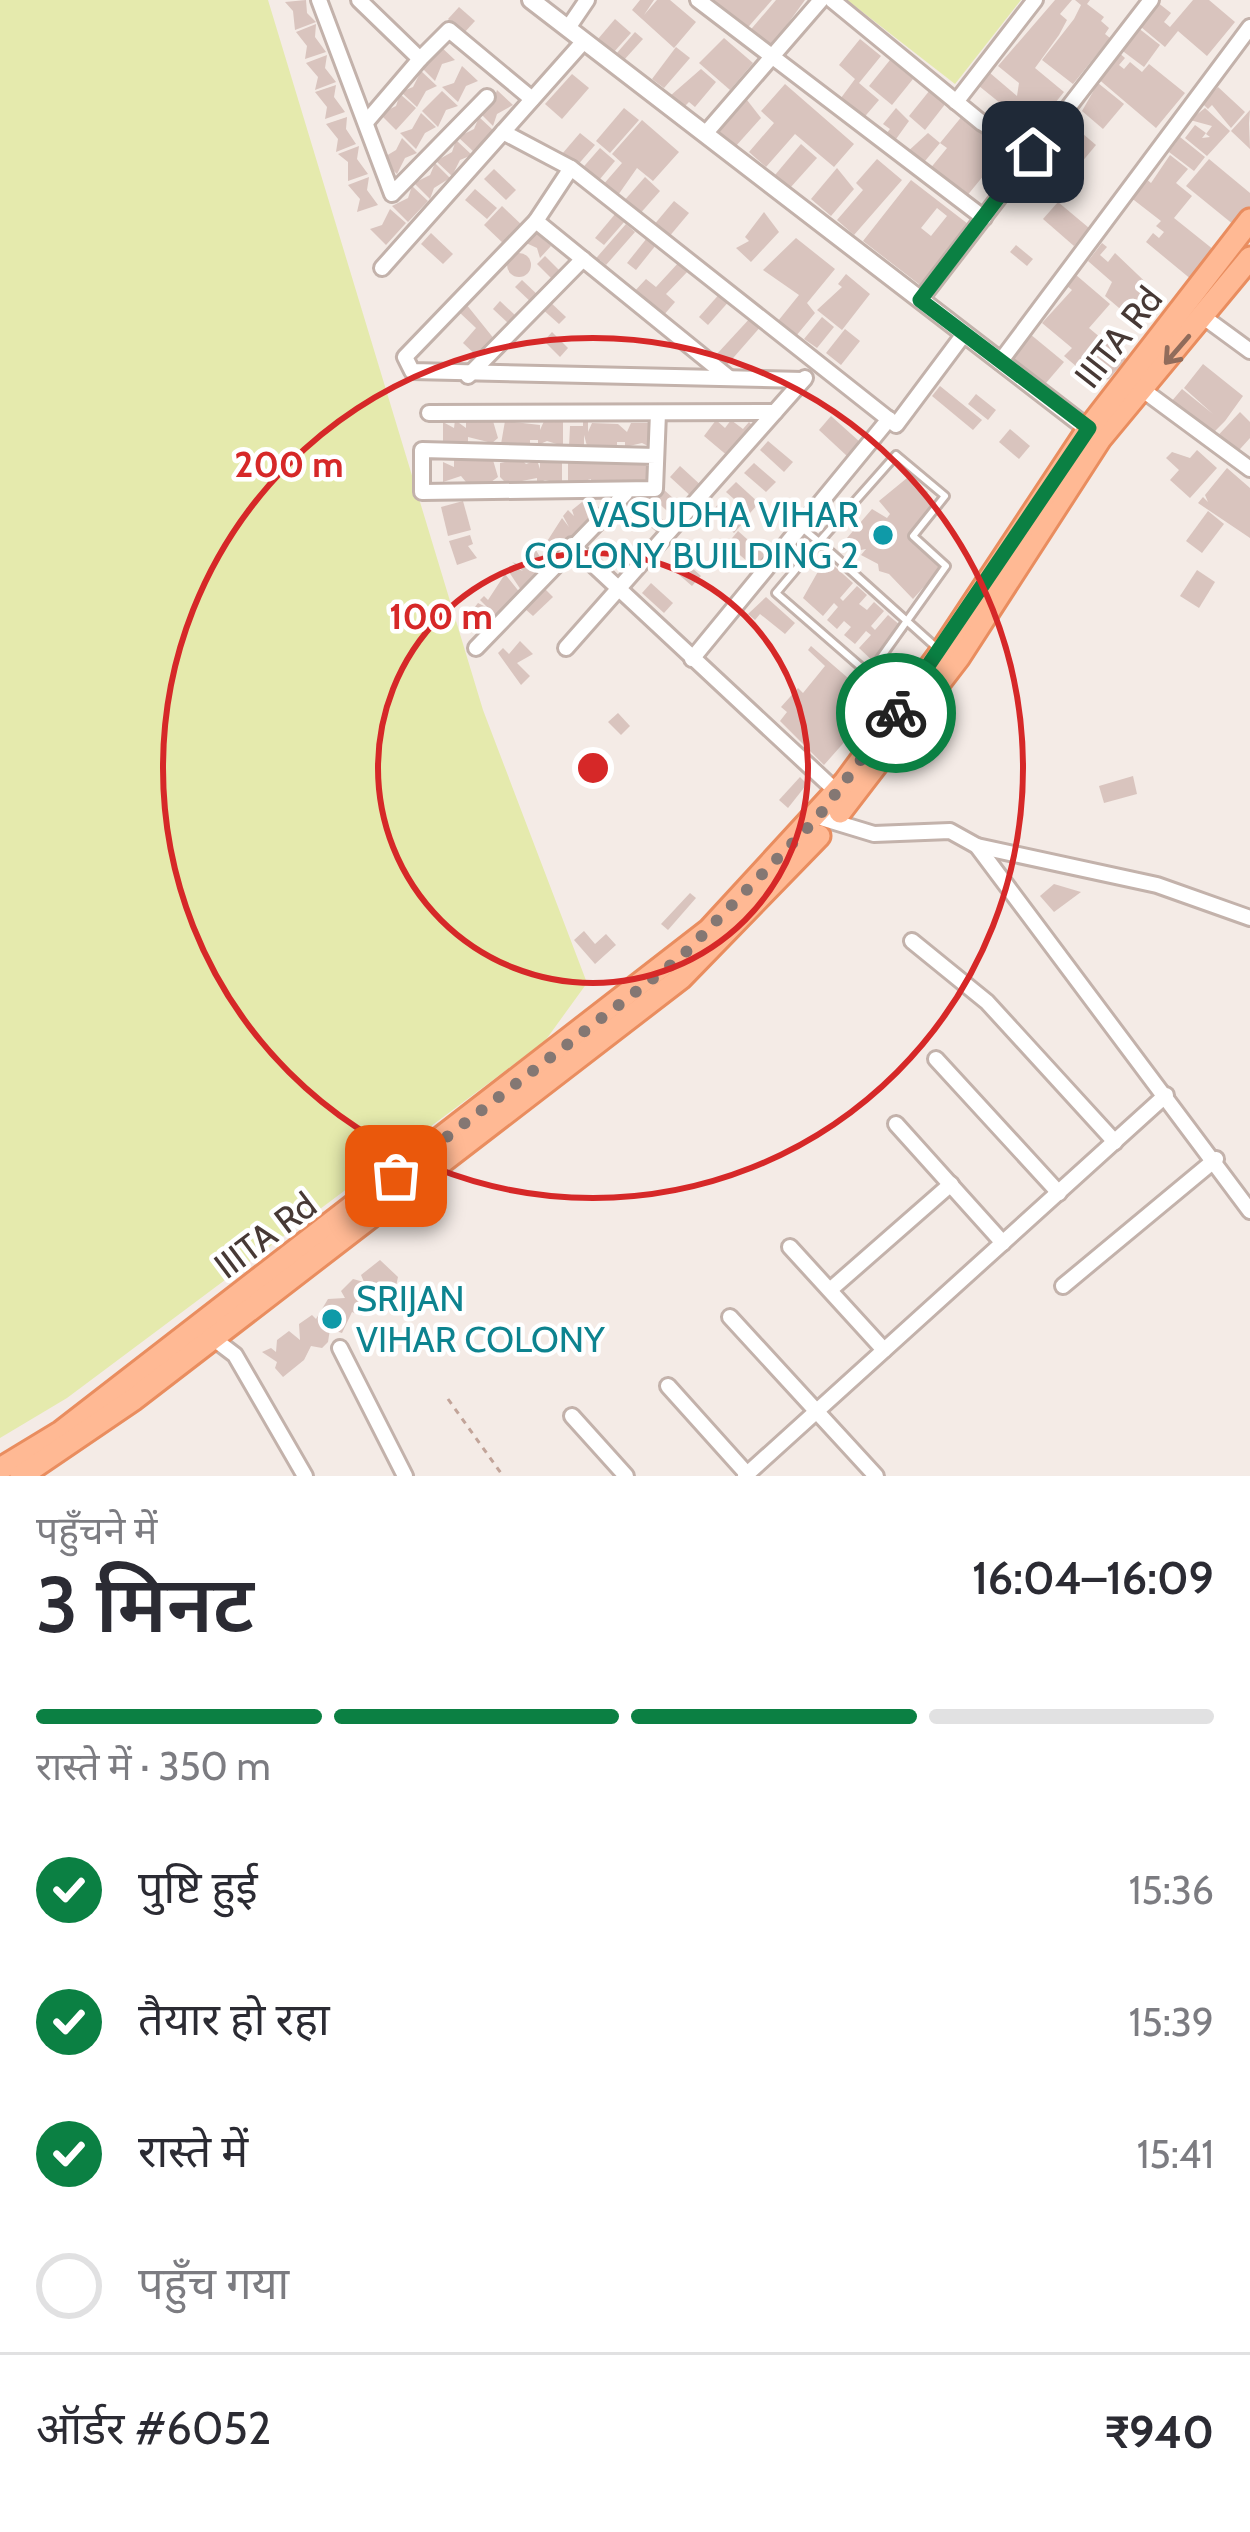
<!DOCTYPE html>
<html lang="hi">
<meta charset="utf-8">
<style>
:root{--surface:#fff;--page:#f2f2f3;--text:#2b2b33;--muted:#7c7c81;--line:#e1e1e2;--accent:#0b8043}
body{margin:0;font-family:Cabin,"Noto Sans Devanagari",sans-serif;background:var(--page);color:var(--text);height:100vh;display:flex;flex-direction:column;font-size:45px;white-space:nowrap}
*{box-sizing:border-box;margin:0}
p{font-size:39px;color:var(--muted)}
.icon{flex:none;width:66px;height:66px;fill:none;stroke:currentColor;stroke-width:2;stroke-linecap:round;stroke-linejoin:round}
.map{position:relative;height:1476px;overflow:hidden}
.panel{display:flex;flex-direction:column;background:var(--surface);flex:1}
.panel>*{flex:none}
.pin{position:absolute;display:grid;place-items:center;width:102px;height:102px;color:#fff;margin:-51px;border-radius:24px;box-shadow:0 6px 18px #0006}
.courier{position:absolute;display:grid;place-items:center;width:120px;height:120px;margin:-60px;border:9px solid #0b8043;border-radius:50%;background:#fff;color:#222;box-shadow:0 3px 15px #0007}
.head em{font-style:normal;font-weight:600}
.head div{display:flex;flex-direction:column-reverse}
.head{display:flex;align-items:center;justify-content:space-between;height:204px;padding:0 36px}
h1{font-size:78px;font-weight:600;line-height:90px}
.bar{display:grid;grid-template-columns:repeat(4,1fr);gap:18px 12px;align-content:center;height:144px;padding:0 36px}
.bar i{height:15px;border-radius:9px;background:var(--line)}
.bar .selected{background:var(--accent)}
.bar p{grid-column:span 4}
.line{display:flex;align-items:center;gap:30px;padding:0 36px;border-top:3px solid var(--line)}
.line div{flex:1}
ol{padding:0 36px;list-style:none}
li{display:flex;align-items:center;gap:36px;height:132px}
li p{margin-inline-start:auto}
li .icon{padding:12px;border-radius:50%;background:var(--accent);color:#fff;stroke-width:4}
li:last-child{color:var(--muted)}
li i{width:66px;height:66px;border:6px solid var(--line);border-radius:50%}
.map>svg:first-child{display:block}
</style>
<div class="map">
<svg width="1250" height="1476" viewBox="0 0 1250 1476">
<rect width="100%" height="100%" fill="#f4ebe6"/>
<g fill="#e5eaad">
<polygon points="0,0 268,0 483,710 587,983 545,1041 67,1398 0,1438"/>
<polygon points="847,0 1021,0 955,84"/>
</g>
<g fill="#d9c4be" fill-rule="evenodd">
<polygon points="306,0 307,13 316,22 295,30 293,11 285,2"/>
<polygon points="640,0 654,0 644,15 657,0 670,0 696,22 674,48 632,10"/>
<polygon points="704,0 772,0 743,33"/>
<polygon points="776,0 805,0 768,51 747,34"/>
<polygon points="1055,0 1072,0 1060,14 1067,20 1059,35 1035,68 1064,92 1020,146 992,123 1005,107 979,86 990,73 1017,96 1019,83 998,66"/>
<polygon points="1075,0 1090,0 1087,4 1104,17 1101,21 1109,28 1105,34 1110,38 1073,84 1042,60 1074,19 1081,5"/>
<polygon points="1193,0 1209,0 1235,22 1207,56 1178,31 1165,47 1135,22 1157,2 1171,13 1164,22 1170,27"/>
<polygon points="459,7 475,21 463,34 448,19"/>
<polygon points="615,19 631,33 613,53 598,39"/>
<polygon points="316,24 315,37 326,52 305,59 307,46 296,32"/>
<polygon points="1137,27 1160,45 1144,67 1120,49"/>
<polygon points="635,32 643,39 624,60 616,54"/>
<polygon points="724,38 753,63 730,90 699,63"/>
<polygon points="860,39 881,56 859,83 879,100 861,121 838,102 855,79 839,65"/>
<polygon points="439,45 455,60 442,64 435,81 419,65 435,57"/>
<polygon points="676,47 690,58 664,88 652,79"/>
<polygon points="1117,51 1125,58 1119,65 1124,69 1130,62 1142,72 1149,64 1185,93 1156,128 1096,77"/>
<polygon points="327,55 325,68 336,82 315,90 318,77 306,63"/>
<polygon points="890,60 913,79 892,105 869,86"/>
<polygon points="462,66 478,81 466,86 458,102 442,87 454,83"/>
<polygon points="701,69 716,82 695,107 689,102 683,108 670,96"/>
<polygon points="421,71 437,86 426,91 417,107 401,92 413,87"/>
<polygon points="572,74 589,88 562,119 545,104"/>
<polygon points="1098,83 1124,104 1103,129 1082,111"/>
<polygon points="785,84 854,144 834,167 795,134 766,167 749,152 774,123 761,111"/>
<polygon points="336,85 334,97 345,112 325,119 327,107 315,92"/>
<polygon points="1218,87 1245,112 1231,128 1212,105 1208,109 1203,104"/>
<polygon points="497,90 513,105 497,114 493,126 477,110 493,102"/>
<polygon points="930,90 946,103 925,130 909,116"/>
<polygon points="442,91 458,106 446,110 438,127 422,111"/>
<polygon points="400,94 416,108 396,130 380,114 396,106"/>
<polygon points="747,100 761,118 735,147 718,133"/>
<polygon points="624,108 639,120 610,153 596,141"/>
<polygon points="896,108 909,121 891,146 876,133 879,129 886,134 890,129 883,124"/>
<polygon points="1205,108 1230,131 1207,156 1185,138 1195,125 1206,133 1202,138 1210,137 1206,134 1212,126 1190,120"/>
<polygon points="1250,110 1249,123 1250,149 1231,131"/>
<polygon points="421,113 436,127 425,133 416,149 400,133 412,129"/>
<polygon points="963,115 1019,160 998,186 984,175 966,197 929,170 947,148 940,143"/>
<polygon points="1062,116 1096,145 1076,169 1042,146"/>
<polygon points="347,117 346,129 356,144 336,152 338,139 326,124"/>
<polygon points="479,117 494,131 474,152 458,137 474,129"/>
<polygon points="642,120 679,152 653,181 637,168 616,198 602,186 622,163 612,154"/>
<polygon points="580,133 595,145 576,167 562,154"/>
<polygon points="928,133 940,143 920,167 905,154"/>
<polygon points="1180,137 1205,157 1194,171 1169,152"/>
<polygon points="402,138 417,153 405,158 397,174 381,159 396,150"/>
<polygon points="456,140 472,155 460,160 452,176 436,161 452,152"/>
<polygon points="801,144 817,158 790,188 775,175"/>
<polygon points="359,146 357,159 368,174 348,181 348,162 338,154"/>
<polygon points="600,148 615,161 595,185 579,172"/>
<polygon points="1170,155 1188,169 1176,183 1192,196 1174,218 1224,258 1192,280 1146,242 1153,233 1159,238 1164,232 1156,226 1161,221 1130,197 1145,178 1151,183"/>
<polygon points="877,159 902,180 854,235 837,220 863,190 856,183"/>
<polygon points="1209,159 1250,193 1250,229 1234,225 1186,186"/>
<polygon points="1049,161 1072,181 1060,195 1037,175"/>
<polygon points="435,163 450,178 434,188 430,199 414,183 430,175"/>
<polygon points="837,168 854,189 831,216 811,199"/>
<polygon points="494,169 516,190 506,200 484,179"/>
<polygon points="369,177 367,190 378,205 357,212 360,199 348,185"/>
<polygon points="645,177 660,191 638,216 623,202"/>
<path d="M911,180l57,44 -48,61 -57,-44zM937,208l10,8 -16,20 -10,-8z"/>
<polygon points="412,186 428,201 408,222 392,206 408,198"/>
<polygon points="475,189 497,208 487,219 465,200"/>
<polygon points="674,201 689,213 668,238 653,226"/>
<polygon points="1058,202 1089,228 1074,246 1043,219"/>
<polygon points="502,206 524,227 506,246 484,225"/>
<polygon points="390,209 406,223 386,245 370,229 382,225"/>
<polygon points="764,212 779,232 751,262 736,248 749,241 745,237"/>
<polygon points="616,213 625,221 604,245 595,238"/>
<polygon points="626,224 635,232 606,265 600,260 594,267 591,264"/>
<polygon points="431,233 453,254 443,264 421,244"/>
<polygon points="536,233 551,246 540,258 537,248 526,243"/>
<polygon points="647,238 656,245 636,270 627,263"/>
<polygon points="796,238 835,269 807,303 815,313 796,336 778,321 799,295 763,270"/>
<polygon points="1102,243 1107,247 1100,255 1108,262 1115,253 1158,294 1159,302 1139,325 1105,296 1112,282 1088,261"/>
<polygon points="1016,245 1033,259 1027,266 1010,252"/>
<circle cx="519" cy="265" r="12"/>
<polygon points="545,256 561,272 553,280 537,264"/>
<polygon points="680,261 689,270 666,294 675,302 663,316 632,294 646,279 656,287"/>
<polygon points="846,274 870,294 842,330 817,310 842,287 838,284"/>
<polygon points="1076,275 1110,304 1089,328 1126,359 1109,379 1095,382 1064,356 1072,348 1042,323 1072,290 1067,286"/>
<polygon points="522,280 540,297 533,304 515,287"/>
<polygon points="722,291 731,299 708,325 699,317"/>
<polygon points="548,300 566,317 559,324 541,308"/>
<polygon points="500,301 516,316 509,324 493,309"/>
<polygon points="466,304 495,340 479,358 463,343 476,328 459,312"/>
<polygon points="752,316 762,325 727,365 716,355"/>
<polygon points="822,317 834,327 817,348 804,339"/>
<polygon points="845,329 860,341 841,365 826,353"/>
<polygon points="552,332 568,348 560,357 544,341"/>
<polygon points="1030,334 1064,362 1046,383 1010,357"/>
<polygon points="1203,364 1243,396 1225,421 1213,433 1206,427 1199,436 1165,409 1182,389 1213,414 1184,388"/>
<polygon points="940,386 982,420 973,430 932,396"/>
<polygon points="976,394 996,410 988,420 968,404"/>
<polygon points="1240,412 1250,422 1250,438 1231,459 1212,442"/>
<polygon points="831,416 860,442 847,456 819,430"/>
<polygon points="455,420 466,428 466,421 493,421 498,438 492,443 468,437 468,443 443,443 443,422 454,428"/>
<polygon points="583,420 588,420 588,432 592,423 618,424 627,432 631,423 650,423 650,447 642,443 625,447 625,442 617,442 617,447 587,446 584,435 584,447 569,447 570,426 583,426"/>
<polygon points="716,420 725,428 731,420 743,429 749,422 754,427 729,457 704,436"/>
<polygon points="505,421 540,425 540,430 544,421 563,421 563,446 547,441 538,445 538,440 530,440 530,446 501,444"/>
<polygon points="1010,429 1030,446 1019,459 999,442"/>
<polygon points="768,441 793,462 784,472 760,450"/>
<polygon points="1197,450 1217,468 1190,498 1170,480 1179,470 1166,458 1172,452 1190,458"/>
<polygon points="521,459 526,464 537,460 540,469 540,459 562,459 562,484 545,480 537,484 537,478 507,484 500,477 500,463"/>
<polygon points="454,460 493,460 498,477 491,482 466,482 461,476 443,482 443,462 454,467"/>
<polygon points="568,463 638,463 649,466 648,485 591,484 591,479 568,486"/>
<polygon points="754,463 776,482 766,492 744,473"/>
<polygon points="680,466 704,488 694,499 670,477"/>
<polygon points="1227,468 1250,488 1250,538 1198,503 1203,497 1208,502 1205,495"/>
<polygon points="907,478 928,492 924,497 933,505 912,529 947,561 913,599 889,574 879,571 878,564 861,555 866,549 856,551 847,538 872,509 887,518 890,514 879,501"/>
<polygon points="736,482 759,503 750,513 726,492"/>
<polygon points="662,488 686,510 677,520 653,498"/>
<polygon points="463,501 471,530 448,536 441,507"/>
<polygon points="582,502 595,513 592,522 551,565 546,561 523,593 509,572 513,567 523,571 512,562 523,566 533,545 540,557 545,553 536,544 541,539 546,543 562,518 569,527 563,516 568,510 574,516 572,510"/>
<polygon points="719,503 742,524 734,533 711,513"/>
<polygon points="645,504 670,526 661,536 636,514"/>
<polygon points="1208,511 1224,524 1202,553 1186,541"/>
<polygon points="738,531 766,556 755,568 727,544"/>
<polygon points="470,535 473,544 468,546 477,558 457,565 449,541"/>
<polygon points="680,557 701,576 692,586 670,567"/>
<polygon points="833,565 853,583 840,598 843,601 857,586 867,595 859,604 867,610 874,602 884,611 871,626 875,630 888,615 907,631 877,665 859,648 871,635 866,631 855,644 844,635 851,627 844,621 837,629 827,620 838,607 834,603 823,616 803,598 820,568 825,573"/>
<polygon points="1197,570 1215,582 1199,608 1180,596"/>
<polygon points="505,574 521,594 484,632 479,631 468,616 479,613 474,608 478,603 488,608 480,600 484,596 488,600"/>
<polygon points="651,583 673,603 664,613 642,593"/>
<polygon points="540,584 553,597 533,616 524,608"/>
<polygon points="766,597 795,623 785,634 760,614 755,620 748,614"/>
<polygon points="520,641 533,654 517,663 530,676 521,685 498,653 503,648 509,654"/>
<polygon points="811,646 878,704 824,765 780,721 787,712 781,707 798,688 803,693 825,666 808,650"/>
<polygon points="618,713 630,726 621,735 608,722"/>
<polygon points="1133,776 1137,794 1104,803 1099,786"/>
<polygon points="800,777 807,784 788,808 779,800"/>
<polygon points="1054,884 1081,892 1054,912 1040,896"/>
<polygon points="690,893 696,898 668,930 661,924"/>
<polygon points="584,931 595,944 606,934 616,945 595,964 574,940"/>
<polygon points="380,1260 398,1277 395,1291 362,1316 352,1312 342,1333 330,1329 328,1342 322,1348 311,1346 304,1360 283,1377 275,1368 277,1362 262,1352 271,1348 276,1352 277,1340 289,1331 300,1340 299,1324 312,1315 316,1319 328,1299 345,1298 341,1291 353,1279 364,1282 361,1275"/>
</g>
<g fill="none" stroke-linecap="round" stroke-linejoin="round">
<g stroke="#c3b2ab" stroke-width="12">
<polyline id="service" points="801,527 819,542 896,455 945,496 913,536 946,566 869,674 776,593 819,542 938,649"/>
</g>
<g stroke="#c3b2ab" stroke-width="20">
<g id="minor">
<polyline points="319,0 392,194 487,97"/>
<polyline points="359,0 420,59 367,121"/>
<polyline points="698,0 984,218"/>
<polyline points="832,0 982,123 1033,152"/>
<polyline points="568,28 587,0"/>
<polyline points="420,59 449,30 532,99"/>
<polyline points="956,102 1035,0"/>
<polyline points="503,132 571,168 896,425 964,334"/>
<polyline points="705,134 821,0"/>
<polyline points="571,168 536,221 405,357 412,371 803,380"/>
<polyline points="536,221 728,377"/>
<polyline points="382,268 584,41"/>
<polyline points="920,300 1151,0"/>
<polyline points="1205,318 1250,351"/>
<polyline points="1000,362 1250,27"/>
<polyline points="468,376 583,259"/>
<polyline points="1143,390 1250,469"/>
<polyline points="429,413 775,412"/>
<polyline points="656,456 422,450 422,492 655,489 658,413"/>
<polyline points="572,545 837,792"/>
<polyline points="476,648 625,494"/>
<polyline points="566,648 805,378"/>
<polyline points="692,659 889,419"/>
<polyline points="818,817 874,834 950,831 977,846 1250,1211"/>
<polyline points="977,846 1157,885 1250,918"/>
<polyline points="912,941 987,1002 1115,1142"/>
<polyline points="936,1059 1059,1193"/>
<polyline points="896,1124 1003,1243"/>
<polyline points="790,1247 884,1350"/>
<polyline points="1063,1286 1216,1159"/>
<polyline points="830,1290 951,1184"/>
<polyline points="730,1317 876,1476"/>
<polyline points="214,1339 235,1355 305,1476"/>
<polyline points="340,1348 405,1476"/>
<polyline points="668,1386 747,1474"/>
<polyline points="572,1416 626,1476"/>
<polyline points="745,1476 1166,1095"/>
</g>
</g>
<g stroke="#c3b2ab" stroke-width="22">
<polyline id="tertiary" points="531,0 1096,435"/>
</g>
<g stroke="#e98d5f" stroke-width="27">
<g id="primary">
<polyline points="840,812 959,657 1100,439 1250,258"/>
<polyline points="0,1469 61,1432 709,930 845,782 941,652 1089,428 1250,220"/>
<polyline points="21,1476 134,1399 681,978 819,836"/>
</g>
</g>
<polyline stroke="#c2a499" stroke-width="3" stroke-dasharray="6 6" stroke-linecap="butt" points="448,1399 503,1476"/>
<use href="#service" stroke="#fff" stroke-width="6"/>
<use href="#minor" stroke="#fff" stroke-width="14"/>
<use href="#tertiary" stroke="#fff" stroke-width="16"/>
<use href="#primary" stroke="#ffb994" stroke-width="21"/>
</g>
<defs><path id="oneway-shaft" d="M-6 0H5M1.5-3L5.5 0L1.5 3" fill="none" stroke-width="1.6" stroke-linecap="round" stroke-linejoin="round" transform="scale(3)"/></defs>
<use stroke="#916c5b" href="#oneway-shaft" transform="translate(1177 350) rotate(131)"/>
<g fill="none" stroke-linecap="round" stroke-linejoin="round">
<polyline stroke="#847773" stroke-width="12" stroke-dasharray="0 21.6" points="396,1176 681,957 818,817 896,713"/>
<polyline stroke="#0b8043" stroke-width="15" points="896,713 1089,428 920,300 1033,152"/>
</g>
<g fill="none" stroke="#d62828" stroke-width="6">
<circle cx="593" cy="768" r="215"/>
<circle cx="593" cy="768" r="430"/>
</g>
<g fill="#0f9aa8" stroke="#fff" stroke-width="4.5">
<circle cx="883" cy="535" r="12"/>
<circle cx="332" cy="1319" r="12"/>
</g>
<g text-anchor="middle" stroke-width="9" stroke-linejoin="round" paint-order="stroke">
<g font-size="36" fill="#473935" stroke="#fff">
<text transform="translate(1118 337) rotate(-52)" y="13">IIITA Rd</text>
<text transform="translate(265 1235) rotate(-37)" y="13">IIITA Rd</text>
</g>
<g font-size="36" fill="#0d838f" stroke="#fff" text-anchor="end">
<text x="859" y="527">VASUDHA VIHAR<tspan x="859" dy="41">COLONY BUILDING 2</tspan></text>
<text x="356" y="1311" text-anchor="start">SRIJAN<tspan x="356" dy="41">VIHAR COLONY</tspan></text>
</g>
</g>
<circle cx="593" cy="768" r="18" fill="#d62828" stroke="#fff" stroke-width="6"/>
<g font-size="36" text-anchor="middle" font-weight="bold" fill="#d62828" stroke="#fff" stroke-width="9" stroke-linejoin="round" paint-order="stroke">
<text x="289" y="477">200 m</text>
<text x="441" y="629">100 m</text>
</g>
</svg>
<div class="pin" style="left:396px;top:1176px;background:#ea580c"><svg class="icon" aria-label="bag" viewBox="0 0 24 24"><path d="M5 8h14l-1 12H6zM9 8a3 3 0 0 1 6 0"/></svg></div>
<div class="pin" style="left:1033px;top:152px;background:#1f2937"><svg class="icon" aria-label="home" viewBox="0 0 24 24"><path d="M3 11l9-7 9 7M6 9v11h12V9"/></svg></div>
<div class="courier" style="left:896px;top:713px"><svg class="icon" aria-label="bike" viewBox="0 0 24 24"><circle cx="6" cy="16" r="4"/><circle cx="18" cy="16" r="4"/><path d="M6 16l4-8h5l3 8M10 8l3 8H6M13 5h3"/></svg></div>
</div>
<section class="panel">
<div class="head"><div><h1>3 मिनट</h1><p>पहुँचने में</p></div><em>16:04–16:09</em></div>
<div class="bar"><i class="selected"></i><i class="selected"></i><i class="selected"></i><i></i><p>रास्ते में · 350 m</p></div>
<ol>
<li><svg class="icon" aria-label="check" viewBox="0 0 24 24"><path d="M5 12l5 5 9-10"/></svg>पुष्टि हुई<p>15:36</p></li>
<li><svg class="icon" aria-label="check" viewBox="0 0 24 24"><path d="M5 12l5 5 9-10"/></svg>तैयार हो रहा<p>15:39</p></li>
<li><svg class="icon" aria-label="check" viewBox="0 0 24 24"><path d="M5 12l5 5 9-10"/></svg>रास्ते में<p>15:41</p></li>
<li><i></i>पहुँच गया</li>
</ol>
<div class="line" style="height:156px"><div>ऑर्डर #6052</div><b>₹940</b></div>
</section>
